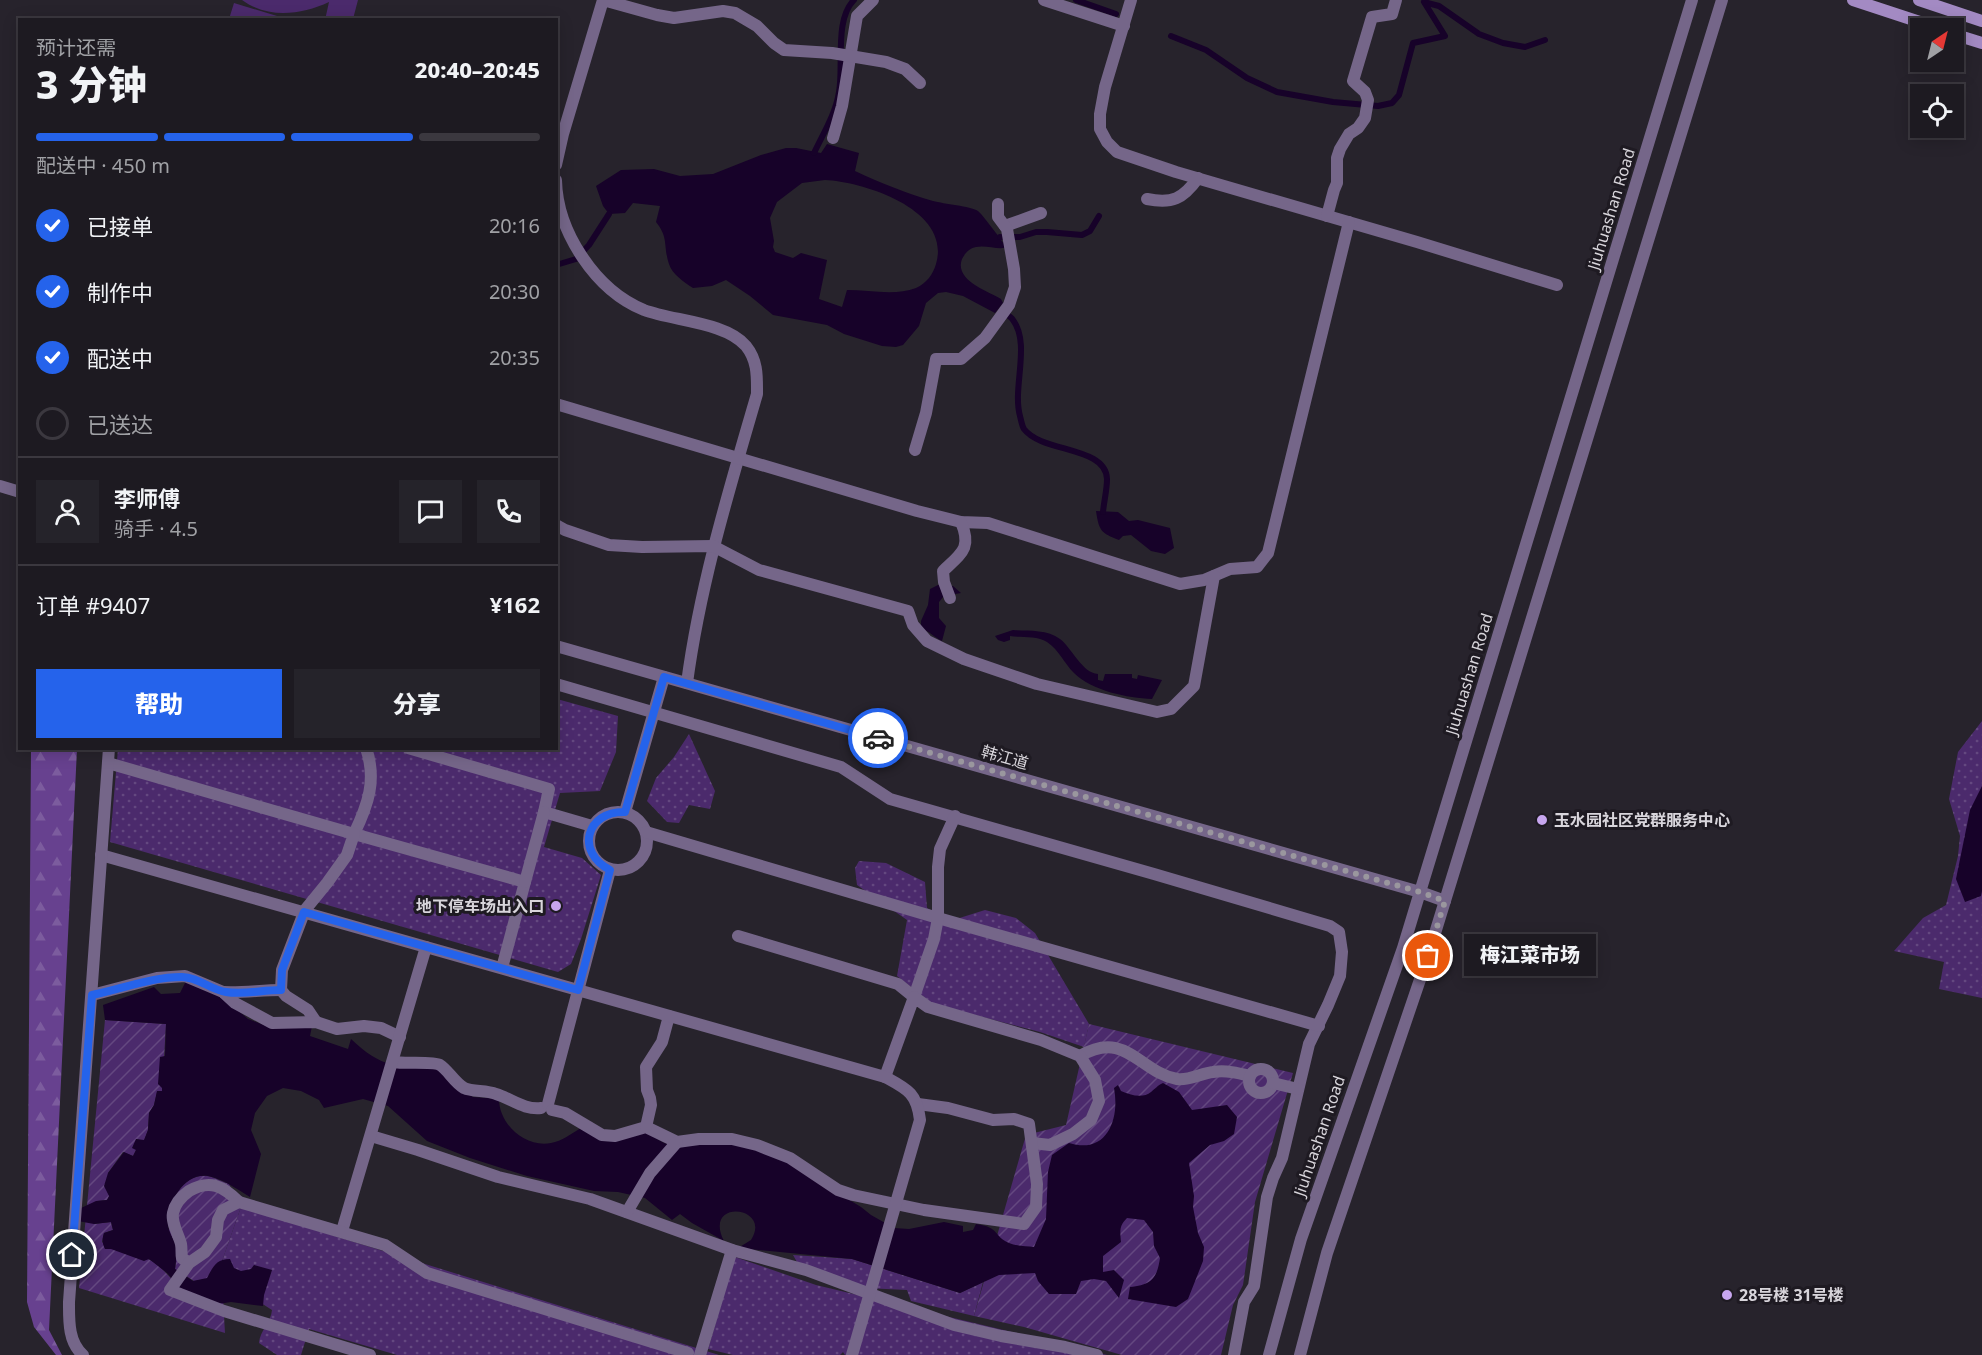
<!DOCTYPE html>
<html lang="zh">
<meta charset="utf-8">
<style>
:root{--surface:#1d1a21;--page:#25232a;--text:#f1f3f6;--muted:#a0a1a5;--line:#3b383f;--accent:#2563eb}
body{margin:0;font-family:"Noto Sans","Noto Sans SC",sans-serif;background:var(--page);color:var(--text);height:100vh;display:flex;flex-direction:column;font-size:22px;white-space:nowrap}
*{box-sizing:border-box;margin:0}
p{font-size:20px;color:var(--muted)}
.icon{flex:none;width:33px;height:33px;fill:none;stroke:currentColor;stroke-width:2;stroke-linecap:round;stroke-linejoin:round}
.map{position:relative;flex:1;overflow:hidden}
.details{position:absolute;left:18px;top:18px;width:540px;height:732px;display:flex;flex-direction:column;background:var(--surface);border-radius:0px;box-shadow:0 3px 15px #0003,0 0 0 2px var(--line)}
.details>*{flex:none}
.needle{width:39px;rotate:35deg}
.tools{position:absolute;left:1910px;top:18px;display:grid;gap:12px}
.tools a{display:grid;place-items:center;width:54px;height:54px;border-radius:0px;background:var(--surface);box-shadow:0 3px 15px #0003,0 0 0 2px var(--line);font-size:30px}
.pin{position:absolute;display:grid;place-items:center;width:51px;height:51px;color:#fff;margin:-26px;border:3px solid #fff;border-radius:50%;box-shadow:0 2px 6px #0007}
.courier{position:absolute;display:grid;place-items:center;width:60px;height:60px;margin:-30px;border:4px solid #2563eb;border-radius:50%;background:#fff;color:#222;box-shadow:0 2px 8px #0007}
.bubble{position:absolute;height:42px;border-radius:0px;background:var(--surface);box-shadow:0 3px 15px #0003,0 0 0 2px var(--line);font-size:20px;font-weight:800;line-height:42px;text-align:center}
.overview em{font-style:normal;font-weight:800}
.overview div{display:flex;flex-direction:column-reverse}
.overview{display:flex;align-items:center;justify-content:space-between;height:102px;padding:0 18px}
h1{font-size:39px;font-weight:800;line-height:45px}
.bar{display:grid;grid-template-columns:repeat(4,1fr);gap:9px 6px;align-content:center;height:72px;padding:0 18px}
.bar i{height:8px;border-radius:4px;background:var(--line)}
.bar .on{background:var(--accent)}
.bar p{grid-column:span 4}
.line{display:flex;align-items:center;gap:15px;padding:0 18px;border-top:2px solid var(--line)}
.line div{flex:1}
.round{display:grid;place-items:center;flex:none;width:63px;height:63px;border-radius:0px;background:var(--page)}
ol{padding:0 18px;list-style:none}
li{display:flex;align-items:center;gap:18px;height:66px}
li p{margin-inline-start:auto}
li .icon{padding:6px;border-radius:50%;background:var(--accent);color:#fff;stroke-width:4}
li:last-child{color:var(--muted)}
li i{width:33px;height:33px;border:3px solid var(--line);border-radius:50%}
.primary-button{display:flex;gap:12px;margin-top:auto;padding:12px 18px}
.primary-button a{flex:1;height:69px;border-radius:0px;background:var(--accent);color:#fff;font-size:24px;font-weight:800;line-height:69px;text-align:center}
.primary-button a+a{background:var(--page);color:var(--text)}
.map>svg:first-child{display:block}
</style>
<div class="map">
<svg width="1982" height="1355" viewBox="0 0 1982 1355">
<defs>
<pattern id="grass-dots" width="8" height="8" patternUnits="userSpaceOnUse" patternTransform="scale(1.5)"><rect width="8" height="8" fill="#4b2a6c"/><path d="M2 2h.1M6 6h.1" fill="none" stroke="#644880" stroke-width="1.8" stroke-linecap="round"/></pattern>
<pattern id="forest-firs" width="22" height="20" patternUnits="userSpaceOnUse" patternTransform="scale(1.5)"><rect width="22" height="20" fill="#67418f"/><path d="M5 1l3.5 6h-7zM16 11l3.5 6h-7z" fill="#7c5c9e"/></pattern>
<pattern id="garden-furrows" width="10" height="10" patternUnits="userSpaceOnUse" patternTransform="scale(1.5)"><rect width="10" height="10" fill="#4b2a6c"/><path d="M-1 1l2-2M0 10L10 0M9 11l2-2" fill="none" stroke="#644880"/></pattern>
</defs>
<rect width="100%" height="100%" fill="#27232c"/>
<g fill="url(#grass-dots)">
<polygon points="557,699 618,716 616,752 600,791 560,793 544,847 582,858 601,875 581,939 571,964 558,972 110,842 118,749 556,748"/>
<polygon points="1982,721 1982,998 1939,989 1944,962 1894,951 1923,918 1946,905 1958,856 1960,836 1949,799 1958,752"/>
<polygon points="689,734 715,791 710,809 689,805 679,823 667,822 647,801 656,778 674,757"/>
<polygon points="859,861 886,863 925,882 927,908 950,921 985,910 1016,918 1035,933 1089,1024 1084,1047 1040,1032 933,1004 897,976 907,920 857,885 855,868"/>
<path d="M241,1207l478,148h-322l-88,-26 -8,26h-24l-18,-12c1,-13 12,-20 13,-33l-50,-32 1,-20z"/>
<polygon points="793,1255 852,1259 960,1293 983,1282 974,1316 911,1301 907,1290 865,1288 797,1262"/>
<polygon points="735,1257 816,1285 1107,1355 845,1355 843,1352 840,1355 733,1355 708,1349"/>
</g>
<polygon fill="url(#forest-firs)" points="31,749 77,749 49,1330 62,1355 56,1355 34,1327 27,1302"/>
<g fill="url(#garden-furrows)">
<path d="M105,1020l61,4 -4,68h-5l-3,13 -5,8 -1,17 -4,11 -8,-2v11l-3,6 -10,-4 -15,21 2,23 -3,4 -10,1 -3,23 17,-2 2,8 -9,3 -2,9c14,12 31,9 46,17 13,6 22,19 32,29l27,-9 -13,2 -19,-12c1,-8 3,-20 0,-27 -3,-5 -6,-7 -6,-13 -3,-22 12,-56 38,-53 8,1 15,6 22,8l12,23 -20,57 4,69 -146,-45z"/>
<polygon points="1089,1024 1293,1073 1255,1202 1243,1285 1233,1305 1221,1355 1122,1355 1024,1327 974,1316 1026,1135 1066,1125"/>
</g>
<g fill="#4b2a6c">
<path d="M242,0h116l-5,19 -28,1 4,-18c-28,13 -61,17 -87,-2z"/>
<polygon points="234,3 287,19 229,19"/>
</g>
<g fill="#170229" fill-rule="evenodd">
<path d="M827,144l32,9 -4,18c26,12 51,22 78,30 11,3 37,5 45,10 3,2 23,28 26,33v4c-9,1 -19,-3 -28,-1 -6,1 -11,6 -14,12 -8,21 25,32 39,40l2,4 -8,10 -32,-17 -17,-4 -8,1 -12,10 -7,23 -16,19 -7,2 -14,-1 -38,-12 -17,-9 -54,-10 -23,-19 -24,-16 -14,6 -19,2c-9,-6 -21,-14 -24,-24 -6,-18 0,-26 -13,-42l4,-16 -27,-3 -8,10 -16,1 -6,-8 -7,-20 25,-16 33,-1 26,7 33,-2 48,-19 25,-7h10l25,5zM825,180c40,2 127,30 111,84 -3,10 -9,19 -20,24 -21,8 -46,2 -69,2l-5,17 -23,-8 8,-39 -26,-7 -8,5 -18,-6 -2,-5 1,-6 -4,-23 7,-16 25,-19z"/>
<path d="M1096,511l22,1 11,9 9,-1 32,8 4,20 -9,6 -14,-3 -20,-16 -8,1 -4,4c-18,-7 -20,-9 -23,-29z"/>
<path d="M938,585l15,1 8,7 -17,3 -5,6v16l7,8 -4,15c-8,-4 -12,-9 -21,-13v-7l7,-16 2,-16z"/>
<path d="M1013,630c15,1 34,-1 47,9 12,9 22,34 38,35v6l5,1 2,-7h27v4l5,1 1,-4 24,5 -10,19c-24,-1 -60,-8 -78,-26 -10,-10 -15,-23 -27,-31 -10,-7 -25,-4 -37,-6v4l-6,2 -6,-2 -3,-4z"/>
<polygon points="1982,786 1982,891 1981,896 1965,902 1956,879 1970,810"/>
<path d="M186,981l34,14 28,24 21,8 43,-1 -2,10 38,13 3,-10c30,29 48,29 87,29l24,22 11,7 26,2c0,25 26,49 52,44 11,-2 20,-9 30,-15l12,7 51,-4 20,12 16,4 19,-4h24l26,4 29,10 83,50 10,8 23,13 15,1 35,-7 19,4v6l10,-2 3,-6c24,3 18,13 33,19 7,3 17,3 25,4l12,-28 2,-47 4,-17 17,-12c38,12 51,-24 45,-55l4,-3 3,6c9,4 22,8 30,1 5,-4 6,-6 12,-9l16,9 13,18 35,-5 10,12 -3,17 -10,7 -14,4 -21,18 5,33 -1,11 5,26 6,14 -1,14 -15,38 -12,8 -48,-8 2,-12c22,-2 27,-9 30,-29l-6,-12 -1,-14 -9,-12 -17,-2c-8,8 -7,13 -6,24l-18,14v16l11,-2 10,10 -5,18 -13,-17 -12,-2 -13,2 -5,13h-27l-11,-13 -3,-8 -36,2 -39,18 -108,-34 -114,-11 13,-8c22,-34 -49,-42 -27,1l-32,-18 -12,-9 -8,6 -27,-22 -27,-6 -24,-1 -67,-15 -57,-18 -43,-17 -39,-35 -25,-7 -39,9 -5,-8 -18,-9 -18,-3 -16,8 -12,17 -4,17 10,24 -11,43c-13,-8 -27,-18 -42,-21 -24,-3 -38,24 -40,44 -1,9 3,14 6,21 4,8 2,20 1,28l18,12 14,-3c6,-11 9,-19 23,-19l4,9 7,3 10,-2 3,-4 18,5 -8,25 -1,11 -32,-4 -13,2 -38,-16 -13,-15 -18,-14 -5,2 -33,-12h-6c-3,-6 -3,-10 -1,-16l9,-3 -2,-8 -17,2 -16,-3 1,-12 17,-8 11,-1 2,-4 -5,-10 4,-13 16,-21 9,4 3,-6 -4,-2 4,-9 8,1 4,-10 1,-17 5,-8 3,-14h5v-3l-4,-4 2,-27 5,-1 1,-32 -61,-4 -2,-15 51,-18 7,7 19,-1z"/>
</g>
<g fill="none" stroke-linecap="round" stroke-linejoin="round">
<g stroke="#170229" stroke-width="6">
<polyline points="1076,0 1116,14"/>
<polyline points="1171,36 1206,50 1247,78 1277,92 1333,102 1378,106 1392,103 1399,95 1413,43 1445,36 1424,2 1439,6 1479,34 1503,43 1525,47 1545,40"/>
<path d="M814,153c9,-19 22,-40 25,-61 5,-27 -5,-72 15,-92"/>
<polyline points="1000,237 1020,237 1036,232 1047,232 1082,235 1090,231 1099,216"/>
<polyline points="556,265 576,259 589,245 609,214"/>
<path d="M1003,312c3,2 8,5 10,8 18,24 -1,68 7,96 1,4 2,10 4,13 18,24 82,17 83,50 0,11 -3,22 -4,33"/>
</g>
<g stroke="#756689" stroke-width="12">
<polyline points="1044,0 1124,26"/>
<polyline points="1131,0 1105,87 1100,114 1100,129 1107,142 1117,152 1176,172 1417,242 1557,285"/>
<polyline points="833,138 842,106 857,16 873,0"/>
<polyline points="556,165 563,134 603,0 657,15 674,18 723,11 735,13 757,26 774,43 784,50 832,53 886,62 905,69 920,83"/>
<path d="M556,180c1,51 39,110 88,130 29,11 82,12 102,36 12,15 11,31 11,48 -28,96 -57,191 -70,289"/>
<path d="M1147,199c25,5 36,0 51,-21"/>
<polyline points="1327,216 1334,190 1337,183 1337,158 1340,149 1349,134 1358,128 1365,118 1368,100 1365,92 1353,81 1372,17 1392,14 1396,0"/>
<polyline points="1005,226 1041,213"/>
<polyline points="556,404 917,511 961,522 988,523 1180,584 1204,580 1230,569 1257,567 1268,553 1349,222"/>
<polyline points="915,450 926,413 936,359 961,359 985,338 1009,305 1015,287 1014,269 1007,229 998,217 998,204"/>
<polyline points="0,486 20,492"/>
<polyline points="556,525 565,530 609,545 642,547 713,546 759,570 908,611 913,625 927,641 964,659 1037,684 1157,712 1171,709 1194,686 1214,576"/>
<path d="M950,598l-6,-16 -1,-11c19,-18 29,-23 18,-49"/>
<polyline points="556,646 1420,892 1445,901"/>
<polyline points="556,684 841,767 890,799 1154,874 1330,926 1339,932 1342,952 1340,976 1328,1005 1309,1044 1282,1158 1273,1178 1267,1197 1254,1286 1244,1302 1234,1355"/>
<path d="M366,748c11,32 2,57 -12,86l171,48 -23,86"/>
<polyline points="408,748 549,789 544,812 592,826"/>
<polyline points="108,763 354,834 347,855 327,883 305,910 282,970 281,990 286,996 308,1010 316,1022"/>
<circle cx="618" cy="841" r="29"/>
<polyline points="625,812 664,677"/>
<polyline points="646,832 938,918 1319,1026"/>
<polyline points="101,855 426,947"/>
<polyline points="525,882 544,812"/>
<polyline points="738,936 898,984 914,997 934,939 938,918 938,867 940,849 955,816"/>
<path d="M223,992c20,1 38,-2 58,-2"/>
<polyline points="92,995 157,978 185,976 223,992 235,1003 272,1023 316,1022 337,1029 364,1026 381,1028 400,1037"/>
<path d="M1080,1056c46,-27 59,16 97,23 11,2 25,-6 36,-7 13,-2 25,1 37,4"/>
<path d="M393,1062c12,2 40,-1 47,3 8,5 14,17 24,23 9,4 22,2 32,6 16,5 28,16 45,14"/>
<circle cx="1261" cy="1081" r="12"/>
<polyline points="885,1077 914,997 928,1007 1041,1040 1080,1056 1095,1080 1099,1101 1091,1120 1073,1134 1050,1145 1032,1143"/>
<polyline points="1273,1083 1298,1089"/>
<polyline points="548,1104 610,870"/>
<polyline points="552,1110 565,1113 602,1135 615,1136 646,1127 677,1142 699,1139 732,1139 757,1145 790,1158 838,1190 853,1195 924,1210 1024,1224 1036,1207 1037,1184 1029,1124 1014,1119 993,1120 948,1108 918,1104"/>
<polyline points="646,1127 651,1105 650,1098 647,1090 646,1067 662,1042 669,1016"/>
<polyline points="371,1136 418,1150 498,1177 590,1199 732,1250 806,1270 954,1325 1001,1336 1065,1347 1097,1355"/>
<polyline points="627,1212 650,1173 677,1142"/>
<path d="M342,1231l84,-284 459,130c22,12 32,16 35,43l-68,235"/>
<path d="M189,1263l-7,-5c-1,-5 0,-9 -1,-14 -2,-9 -10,-21 -8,-31 2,-10 9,-17 16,-22 21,-12 34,-5 50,11"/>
<path d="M83,1355c-15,-13 -14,-35 -14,-53l40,-554"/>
<polyline points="370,1355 224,1311 170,1290 189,1263 205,1252 216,1237 218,1220 223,1210 239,1202 385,1245 427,1273 688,1353"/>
<polyline points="700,1355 732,1250"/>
</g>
<g stroke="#756689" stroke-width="12">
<polyline points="1269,1355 1301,1239 1403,948 1420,892 1692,0"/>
<polyline points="1300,1355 1327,1253 1428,956 1722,0"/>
</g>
<g stroke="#a38ac3" stroke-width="12">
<polyline points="1853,0 1938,28"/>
<polyline points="1919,0 1982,21"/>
<polyline points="1953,34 1982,43"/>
</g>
</g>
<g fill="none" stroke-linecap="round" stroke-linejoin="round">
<polyline stroke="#9a979e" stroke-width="6" stroke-dasharray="0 10.8" points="878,738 1420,892 1445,901 1428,956"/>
<path stroke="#2563eb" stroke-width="8" d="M72,1255l20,-260c30,-6 59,-18 90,-18 16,0 29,13 44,15 18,3 36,-2 55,-2l1,-20 22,-58 274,78 32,-120c-35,-18 -24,-59 15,-58l39,-135 214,61"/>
</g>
<g fill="#c7a6ef" stroke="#1e1a22" stroke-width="2">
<circle cx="1542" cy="820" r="6"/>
<circle cx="556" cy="906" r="6"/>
<circle cx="1727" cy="1295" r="6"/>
</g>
<g text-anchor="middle" stroke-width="6" stroke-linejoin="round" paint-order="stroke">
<g font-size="16" fill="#d8d5db" stroke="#1e1a22">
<text transform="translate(1611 209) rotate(-73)" y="6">Jiuhuashan Road</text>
<text transform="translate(1469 674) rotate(-73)" y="6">Jiuhuashan Road</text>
<text transform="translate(1005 757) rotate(16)" y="6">韩江道</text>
<text transform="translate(1319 1136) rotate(-71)" y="6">Jiuhuashan Road</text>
</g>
<g font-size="16" font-weight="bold" fill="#d8d5db" stroke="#1e1a22" text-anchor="start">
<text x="1554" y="826">玉水园社区党群服务中心</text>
<text x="544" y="912" text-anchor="end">地下停车场出入口</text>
<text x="1739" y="1301">28号楼 31号楼</text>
</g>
</g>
</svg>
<div class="tools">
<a><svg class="needle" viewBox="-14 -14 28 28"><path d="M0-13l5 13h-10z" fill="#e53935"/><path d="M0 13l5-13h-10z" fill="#a0a1a5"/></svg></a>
<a><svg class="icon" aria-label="locate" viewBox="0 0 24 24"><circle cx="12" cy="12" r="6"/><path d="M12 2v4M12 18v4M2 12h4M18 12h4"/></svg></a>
</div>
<div class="pin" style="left:1428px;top:956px;background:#ea580c"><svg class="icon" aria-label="bag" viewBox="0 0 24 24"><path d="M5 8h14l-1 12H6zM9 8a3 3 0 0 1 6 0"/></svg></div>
<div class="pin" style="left:72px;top:1255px;background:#1f2937"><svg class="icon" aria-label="home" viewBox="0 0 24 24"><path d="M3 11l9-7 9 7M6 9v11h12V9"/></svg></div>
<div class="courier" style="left:878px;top:738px"><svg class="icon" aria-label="car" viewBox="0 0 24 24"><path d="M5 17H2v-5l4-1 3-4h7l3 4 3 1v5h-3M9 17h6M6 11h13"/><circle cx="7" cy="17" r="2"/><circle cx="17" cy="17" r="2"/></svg></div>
<div class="bubble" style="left:1464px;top:934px;width:132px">梅江菜市场</div>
<section class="details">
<div class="overview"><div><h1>3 分钟</h1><p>预计还需</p></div><em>20:40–20:45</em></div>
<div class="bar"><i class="on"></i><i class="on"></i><i class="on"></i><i></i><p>配送中 · 450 m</p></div>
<ol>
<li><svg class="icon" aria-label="check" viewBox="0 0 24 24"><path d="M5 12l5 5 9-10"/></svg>已接单<p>20:16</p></li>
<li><svg class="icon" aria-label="check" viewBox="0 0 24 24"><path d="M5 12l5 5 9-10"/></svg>制作中<p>20:30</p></li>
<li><svg class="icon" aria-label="check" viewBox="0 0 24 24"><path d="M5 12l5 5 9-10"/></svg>配送中<p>20:35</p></li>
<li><i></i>已送达</li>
</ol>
<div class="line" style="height:108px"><a class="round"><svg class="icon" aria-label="person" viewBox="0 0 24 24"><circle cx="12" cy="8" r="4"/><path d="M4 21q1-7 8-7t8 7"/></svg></a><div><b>李师傅</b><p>骑手 · 4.5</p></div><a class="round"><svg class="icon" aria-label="chat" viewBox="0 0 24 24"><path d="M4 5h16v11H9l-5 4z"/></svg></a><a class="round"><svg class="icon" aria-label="phone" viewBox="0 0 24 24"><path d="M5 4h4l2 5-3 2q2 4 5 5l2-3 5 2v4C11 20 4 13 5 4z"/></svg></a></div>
<div class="line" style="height:78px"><div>订单 #9407</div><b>¥162</b></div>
<div class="primary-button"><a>帮助</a><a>分享</a></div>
</section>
</div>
